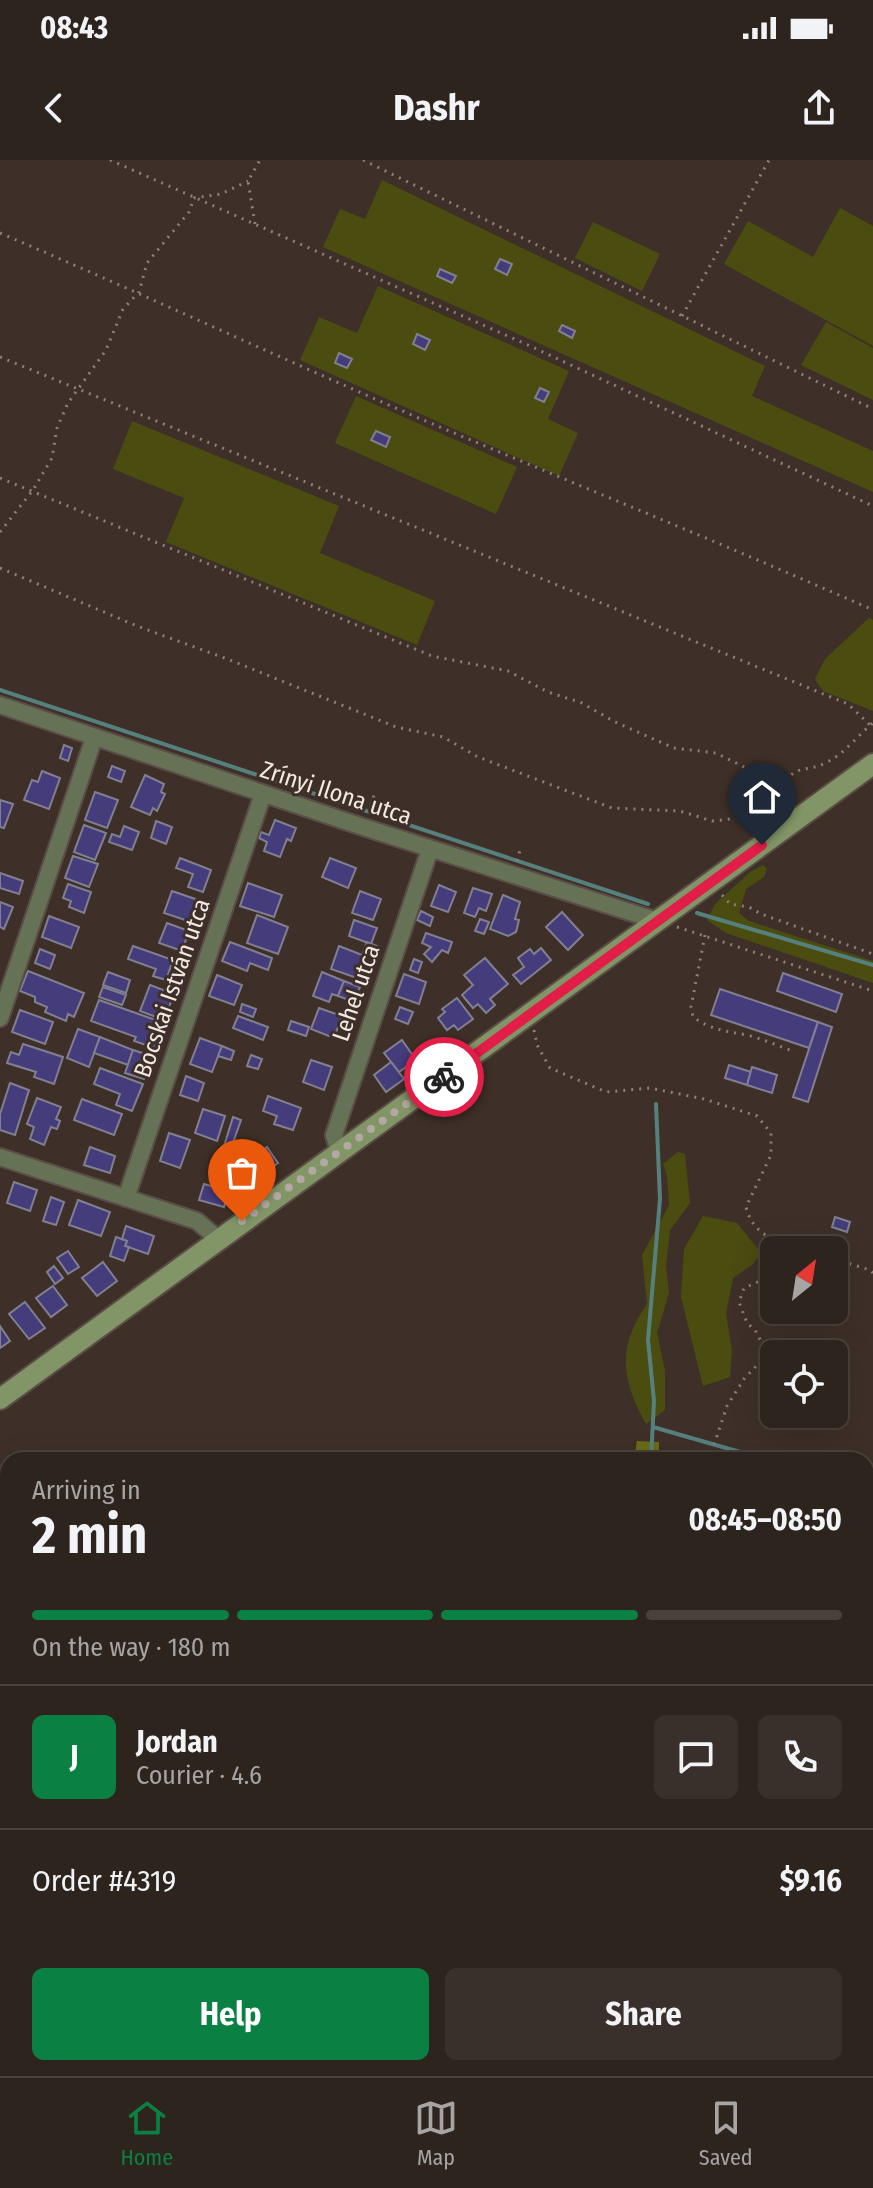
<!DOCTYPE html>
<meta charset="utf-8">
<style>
:root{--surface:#2e241e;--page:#3a302b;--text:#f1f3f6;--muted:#a7a4a4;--line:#49413c;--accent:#0b8043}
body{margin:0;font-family:"Fira Sans Condensed",sans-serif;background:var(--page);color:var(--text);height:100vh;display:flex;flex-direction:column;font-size:30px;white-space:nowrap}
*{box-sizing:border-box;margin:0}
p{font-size:26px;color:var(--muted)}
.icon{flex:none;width:44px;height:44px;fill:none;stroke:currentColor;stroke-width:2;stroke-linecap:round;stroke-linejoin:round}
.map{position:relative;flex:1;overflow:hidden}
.side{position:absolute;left:0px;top:1292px;width:874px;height:624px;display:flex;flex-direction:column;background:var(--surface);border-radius:24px 24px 0 0;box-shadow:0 8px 32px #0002,0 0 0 2px var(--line)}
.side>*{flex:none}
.needle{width:52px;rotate:30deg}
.controls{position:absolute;left:760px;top:1076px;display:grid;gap:16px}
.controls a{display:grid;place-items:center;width:88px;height:88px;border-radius:12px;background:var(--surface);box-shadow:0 8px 32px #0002,0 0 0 2px var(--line);font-size:40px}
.pin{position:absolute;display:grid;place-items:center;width:68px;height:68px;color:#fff;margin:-82px -34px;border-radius:50% 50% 50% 0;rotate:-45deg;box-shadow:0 0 8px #0007}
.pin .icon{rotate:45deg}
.courier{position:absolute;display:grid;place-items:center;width:80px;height:80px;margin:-40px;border:6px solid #e11d48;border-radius:50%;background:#fff;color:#222;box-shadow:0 2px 10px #0007}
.head em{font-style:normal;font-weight:700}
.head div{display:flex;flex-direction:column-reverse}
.head{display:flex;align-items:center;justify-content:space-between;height:136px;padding:0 32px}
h1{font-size:52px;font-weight:700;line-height:60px}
.bar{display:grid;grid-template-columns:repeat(4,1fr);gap:12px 8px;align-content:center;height:96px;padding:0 32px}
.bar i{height:10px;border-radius:6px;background:var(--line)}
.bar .selected{background:var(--accent)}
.bar p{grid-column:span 4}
.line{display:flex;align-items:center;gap:20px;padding:0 32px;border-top:2px solid var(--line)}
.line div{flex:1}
.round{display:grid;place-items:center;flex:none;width:84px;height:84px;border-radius:12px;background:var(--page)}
.action{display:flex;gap:16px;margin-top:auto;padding:16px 32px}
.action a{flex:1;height:92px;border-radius:12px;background:var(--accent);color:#fff;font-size:32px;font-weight:700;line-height:92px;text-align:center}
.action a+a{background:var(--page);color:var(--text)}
.status{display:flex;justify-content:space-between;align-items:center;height:56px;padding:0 40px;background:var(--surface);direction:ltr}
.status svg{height:22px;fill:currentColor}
header{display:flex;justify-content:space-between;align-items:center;height:104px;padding:0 32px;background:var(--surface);font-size:36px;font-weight:700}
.dock{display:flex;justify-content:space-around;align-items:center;height:112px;border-top:2px solid var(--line);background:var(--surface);font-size:22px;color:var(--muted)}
.dock a{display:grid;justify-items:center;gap:4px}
.dock .selected{color:var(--accent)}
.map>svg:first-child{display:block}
</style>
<div class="status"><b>08:43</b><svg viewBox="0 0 49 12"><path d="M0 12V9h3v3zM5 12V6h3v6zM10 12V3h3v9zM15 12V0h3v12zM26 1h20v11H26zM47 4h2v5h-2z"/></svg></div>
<header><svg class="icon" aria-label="back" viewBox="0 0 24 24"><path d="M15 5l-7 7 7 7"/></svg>Dashr<svg class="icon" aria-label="share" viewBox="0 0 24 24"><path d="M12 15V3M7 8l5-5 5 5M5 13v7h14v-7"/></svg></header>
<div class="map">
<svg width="873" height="1916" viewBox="0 0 873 1916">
<rect width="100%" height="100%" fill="#3e3028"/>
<g fill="#4b4c10">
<polygon points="382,20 765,206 752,236 873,291 873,332 323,87 340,49 365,59"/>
<polygon points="840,48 873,66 873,186 724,104 748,61 813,97"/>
<polygon points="593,62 660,94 642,131 575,98"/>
<polygon points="378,126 569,211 548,259 578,273 559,316 300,200 319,157 357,173"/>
<polygon points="826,162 873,188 873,240 801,205"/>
<polygon points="356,236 517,307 496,354 335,283"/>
<polygon points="132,261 339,346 320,393 435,441 417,485 166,382 184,338 113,309"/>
<polygon points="869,458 873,460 873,551 823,531 815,519 825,499"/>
<polygon points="763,705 767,709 764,717 746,729 739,753 749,761 873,801 873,823 726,773 707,760 715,744 750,712"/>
<path d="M678,992l7,2 5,49 -20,27 -4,36 3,27 -12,40 8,37v40l-19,14c-25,-44 -29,-77 1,-120l-5,-49 27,-50 -2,-29 -4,-12z"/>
<polygon points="703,1056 737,1063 761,1093 753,1104 733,1118 726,1153 732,1191 730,1217 703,1226 681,1137 684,1089"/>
<polygon points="866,1366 873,1368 873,1733 866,1731"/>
<polygon points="0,1799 8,1808 8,1908 97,1908 104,1916 0,1916"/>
</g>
<polygon fill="#696b15" points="637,1281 659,1282 659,1300 634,1300"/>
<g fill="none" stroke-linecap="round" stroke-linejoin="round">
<g stroke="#55807e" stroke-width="4">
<polyline points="0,530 648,744"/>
<polyline points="697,753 873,805"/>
<polyline points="653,1267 768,1300"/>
<polyline points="651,1300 654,1241 648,1180 660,1039 656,944"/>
<polyline points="866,1328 873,1330"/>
</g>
</g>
<g fill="#453c7b" stroke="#818091" stroke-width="2">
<polygon points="500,99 512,104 507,115 495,109"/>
<polygon points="440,109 456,116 452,123 437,116"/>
<polygon points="562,165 575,171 572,178 559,171"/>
<polygon points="417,174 430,180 425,190 413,184"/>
<polygon points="339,193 352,199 347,208 335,203"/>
<polygon points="540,228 549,232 544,242 535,238"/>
<polygon points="376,271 390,277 386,287 371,280"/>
<polygon points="64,585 72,588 68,601 60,598"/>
<polygon points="112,606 125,611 121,622 108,617"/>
<polygon points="42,611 60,618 49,649 24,640 32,620 38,622"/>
<polygon points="145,615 164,624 161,632 165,634 157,651 153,648 150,655 131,647"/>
<polygon points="95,632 118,640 107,668 85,660"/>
<polygon points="0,640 13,644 4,668 0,667"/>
<polygon points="275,660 296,668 291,681 287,679 280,697 264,691 267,682 259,678 261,672 269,675"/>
<polygon points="156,661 172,667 166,684 151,678"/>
<polygon points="84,665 106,673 95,700 74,692"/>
<polygon points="124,666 139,672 132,690 109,682 112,674 120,677"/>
<polygon points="73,696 98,704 89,727 65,718"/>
<polygon points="180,698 211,710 203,732 188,727 193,714 176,708"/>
<polygon points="330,698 356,708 348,728 322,717"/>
<polygon points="0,713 23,721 19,734 0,728"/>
<polygon points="248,723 282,735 274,757 240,746"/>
<polygon points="68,724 91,732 84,753 69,747 71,741 63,738"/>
<polygon points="439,725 456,732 448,752 431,746"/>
<polygon points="473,728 492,734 486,751 479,748 475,757 464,753"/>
<polygon points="172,731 198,740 191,762 164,753"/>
<polygon points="360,731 381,739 373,760 352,753"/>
<polygon points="503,735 520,742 515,759 519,760 516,772 508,776 490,769"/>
<polygon points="0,742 13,747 4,769 0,767"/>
<polygon points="421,751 433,757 430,766 417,760"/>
<polygon points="562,752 583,775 568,790 546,767"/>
<polygon points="257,755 288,767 278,794 247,783"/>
<polygon points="49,756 79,767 71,788 42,777"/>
<polygon points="480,759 489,762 484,774 475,771"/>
<polygon points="354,760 377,768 371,784 349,776"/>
<polygon points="167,763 189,771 182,791 159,783"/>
<polygon points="426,773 452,782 448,793 442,790 432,802 424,794 431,787 422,783"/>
<polygon points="230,782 272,798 268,810 250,803 247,811 222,801"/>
<polygon points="367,782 379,787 375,796 363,792"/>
<polygon points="133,786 173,800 166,820 153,816 156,809 128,799"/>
<polygon points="339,786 365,796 357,818 331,809"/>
<polygon points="541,788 551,800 521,824 513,815 524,807 518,798 530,789 534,794"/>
<polygon points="40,789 55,795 50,809 35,803"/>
<polygon points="485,798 508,824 490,839 495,845 486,853 478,844 473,848 462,835 473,825 464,815"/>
<polygon points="414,799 422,802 418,813 410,810"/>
<polygon points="28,811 84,833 74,857 68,854 66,861 45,852 47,847 35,842 35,837 20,831"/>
<polygon points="108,812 130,820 126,833 103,825"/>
<polygon points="322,812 344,821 338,836 332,834 329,842 313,836"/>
<polygon points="783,813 842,834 836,852 777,831"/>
<polygon points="404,814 426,822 419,844 396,836"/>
<polygon points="217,815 242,825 234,845 209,836"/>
<polygon points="344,821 360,827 354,842 338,836"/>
<polygon points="150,825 174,834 164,860 140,851"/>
<polygon points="103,827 126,835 122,845 99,837"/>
<polygon points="720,829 818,862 809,888 711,855"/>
<polygon points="457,838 473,859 458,870 454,865 447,870 438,858 445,852 442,849"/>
<polygon points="99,840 164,863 155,888 134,881 136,877 91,861"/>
<polygon points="242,844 256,849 253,857 240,852"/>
<polygon points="400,847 413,852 408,864 395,859"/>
<polygon points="319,848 342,856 334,878 311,869"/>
<polygon points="20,850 53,862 45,884 12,872"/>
<polygon points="238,856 268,867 263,880 233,868"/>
<polygon points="291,861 309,867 306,876 288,870"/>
<polygon points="818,862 832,867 808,942 793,937"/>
<polygon points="78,869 100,877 89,907 67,898"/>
<polygon points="100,877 133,890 128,905 94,893"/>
<polygon points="200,878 222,886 212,912 190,904"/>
<polygon points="402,880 416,900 399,912 384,893"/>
<polygon points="23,884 63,897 54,924 34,917 36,912 7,903 11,892 19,895"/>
<polygon points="222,886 234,891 231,900 218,896"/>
<polygon points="133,890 152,896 144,919 125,913"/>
<polygon points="251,895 262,899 258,909 247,906"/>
<polygon points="311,900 332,907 324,930 303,922"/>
<polygon points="391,902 404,919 386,932 374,915"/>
<polygon points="729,905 751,912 747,925 725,918"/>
<polygon points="752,907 777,915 772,933 747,925"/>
<polygon points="100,908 143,924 132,951 116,945 120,934 94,924"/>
<polygon points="186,916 204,923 198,941 180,935"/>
<polygon points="10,923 29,930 15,975 0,970 0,954"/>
<polygon points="268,936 301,948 293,970 274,964 277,956 263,951"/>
<polygon points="37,938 61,947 56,959 60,961 57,969 51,967 44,985 30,979 34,967 27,964"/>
<polygon points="82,939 122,954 114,975 74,960"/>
<polygon points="203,949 225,956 217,981 195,973"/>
<polygon points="233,957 241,960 231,988 224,986"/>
<polygon points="169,973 190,980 180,1008 160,1001"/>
<polygon points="90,987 115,996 110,1013 84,1005"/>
<polygon points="267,987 278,1003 260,1015 249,1000"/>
<polygon points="14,1022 37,1030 30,1051 7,1043"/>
<polygon points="204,1024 229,1031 224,1047 199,1040"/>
<polygon points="51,1037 64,1042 56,1065 43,1061"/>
<polygon points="78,1040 110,1052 101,1076 69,1065"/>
<polygon points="835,1057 850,1062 847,1072 832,1067"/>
<polygon points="126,1066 154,1076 148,1094 125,1086 127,1081 122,1079"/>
<polygon points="116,1077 127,1081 125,1086 129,1087 124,1101 110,1096"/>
<polygon points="68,1091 79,1107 68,1114 57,1098"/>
<polygon points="103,1102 117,1121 97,1136 82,1118"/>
<polygon points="54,1106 63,1118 55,1124 47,1112"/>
<polygon points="53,1126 67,1145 51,1157 36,1138"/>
<polygon points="25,1142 45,1168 29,1179 9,1154"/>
<polygon points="0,1166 10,1181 0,1188"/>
</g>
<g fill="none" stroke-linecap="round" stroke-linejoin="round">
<g stroke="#5b4e46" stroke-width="20">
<g id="minor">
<polyline points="0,545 360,666 658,761"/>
<polyline points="0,858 94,578"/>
<polyline points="339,992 334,975 430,689"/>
<polyline points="0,997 197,1061 218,1079"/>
<polyline points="126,1038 263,634"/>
</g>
</g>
<g stroke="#5b4e46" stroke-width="24">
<polyline id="secondary" points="0,1239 873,604"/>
</g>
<g stroke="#8c807a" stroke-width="3" stroke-dasharray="2 6" stroke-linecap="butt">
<polyline points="110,0 528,185 873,346"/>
<polyline points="363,0 873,249"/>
<polyline points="255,64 248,21 260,0"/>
<path d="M0,73c141,60 280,125 421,186 151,64 303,125 452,191"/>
<polyline points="682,156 769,0"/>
<polyline points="0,197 848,544 870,565"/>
<polyline points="0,318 432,496 508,511 548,532 582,543 615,562 674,588 716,593 752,611 777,634 778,648"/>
<polyline points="0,372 33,330 52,298 57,268 68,243 106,190 123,149 139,132 147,103 189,52 194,38 221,34 248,21"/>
<polyline points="0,408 137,466 230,500 396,567 443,577 478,597 612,648 680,651 712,661 731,659 768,645 777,648"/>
<polyline points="278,622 285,600"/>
<path d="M777,634c20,-35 25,-18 52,-33 16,-8 30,-27 44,-38"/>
<polyline points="369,653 374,635"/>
<polyline points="517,701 520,690"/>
<polyline points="722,735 730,744 749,747 761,754 873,794"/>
<polyline points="677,767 873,831"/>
<path d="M705,775l-14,72 2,10c18,13 33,14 54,18 15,4 29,10 43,15"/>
<path d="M534,870l3,15 13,23 56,24 44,-4 54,11 53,17 14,17v22l-25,52c7,28 30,35 56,43"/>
<polyline points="834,1099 870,1110 873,1113"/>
<polyline points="709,1300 727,1246 744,1219 761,1201 763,1185 755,1170 747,1163 739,1142 744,1128 767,1118 774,1110"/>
<polyline points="0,1389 8,1391"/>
<polyline points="0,1643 8,1646"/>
<polyline points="866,1741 873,1743"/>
<polyline points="0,1799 8,1808"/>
<polyline points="866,1905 873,1908"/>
<polyline points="96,1908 103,1916"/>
<polyline points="414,1916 416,1908"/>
</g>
<use href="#minor" stroke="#667255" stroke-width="16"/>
<use href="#secondary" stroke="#829566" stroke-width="20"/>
</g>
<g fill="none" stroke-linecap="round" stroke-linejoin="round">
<polyline stroke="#b3a8a2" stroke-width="8" stroke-dasharray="0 14.4" points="242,1061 444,917"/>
<polyline stroke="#e11d48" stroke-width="10" points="444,917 762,685"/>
</g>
<g text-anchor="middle" stroke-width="6" stroke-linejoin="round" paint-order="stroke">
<g font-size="24" fill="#f2e9e4" stroke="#3e3028">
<text transform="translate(336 633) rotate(18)" y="8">Zrínyi Ilona utca</text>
<text transform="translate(172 828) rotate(-71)" y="8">Bocskai István utca</text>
<text transform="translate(356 833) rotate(-71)" y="8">Lehel utca</text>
</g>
</g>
</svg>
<div class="controls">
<a><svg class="needle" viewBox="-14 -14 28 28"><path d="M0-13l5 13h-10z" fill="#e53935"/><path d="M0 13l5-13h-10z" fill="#a7a4a4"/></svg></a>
<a><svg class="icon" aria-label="locate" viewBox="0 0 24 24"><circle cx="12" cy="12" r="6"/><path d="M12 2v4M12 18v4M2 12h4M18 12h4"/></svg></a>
</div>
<div class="pin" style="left:242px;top:1061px;background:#ea580c"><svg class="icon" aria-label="bag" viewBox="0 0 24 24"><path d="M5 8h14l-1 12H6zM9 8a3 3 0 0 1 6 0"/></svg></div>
<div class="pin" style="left:762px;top:685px;background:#1f2937"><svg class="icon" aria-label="home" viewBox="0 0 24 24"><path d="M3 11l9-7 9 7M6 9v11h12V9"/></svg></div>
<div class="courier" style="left:444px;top:917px"><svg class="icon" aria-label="bike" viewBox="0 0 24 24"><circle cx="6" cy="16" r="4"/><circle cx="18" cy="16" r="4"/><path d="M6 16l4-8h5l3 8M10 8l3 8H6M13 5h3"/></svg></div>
<section class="side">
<div class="head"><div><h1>2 min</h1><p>Arriving in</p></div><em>08:45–08:50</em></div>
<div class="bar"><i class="selected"></i><i class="selected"></i><i class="selected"></i><i></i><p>On the way · 180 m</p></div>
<div class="line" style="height:144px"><b class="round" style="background:var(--accent);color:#fff">J</b><div><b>Jordan</b><p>Courier · 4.6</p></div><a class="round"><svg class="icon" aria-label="chat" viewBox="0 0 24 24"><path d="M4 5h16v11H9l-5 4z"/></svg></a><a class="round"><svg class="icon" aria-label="phone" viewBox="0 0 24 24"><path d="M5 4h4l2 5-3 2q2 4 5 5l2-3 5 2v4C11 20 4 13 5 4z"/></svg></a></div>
<div class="line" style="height:104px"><div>Order #4319</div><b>$9.16</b></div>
<div class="action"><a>Help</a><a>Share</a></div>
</section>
</div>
<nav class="dock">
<a class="selected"><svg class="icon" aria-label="home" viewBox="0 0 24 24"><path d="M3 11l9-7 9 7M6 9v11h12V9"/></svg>Home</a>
<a><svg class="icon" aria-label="map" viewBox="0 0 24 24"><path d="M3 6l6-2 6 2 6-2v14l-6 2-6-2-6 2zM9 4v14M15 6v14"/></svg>Map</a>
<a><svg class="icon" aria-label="saved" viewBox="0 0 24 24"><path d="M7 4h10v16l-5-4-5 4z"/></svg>Saved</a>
</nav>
